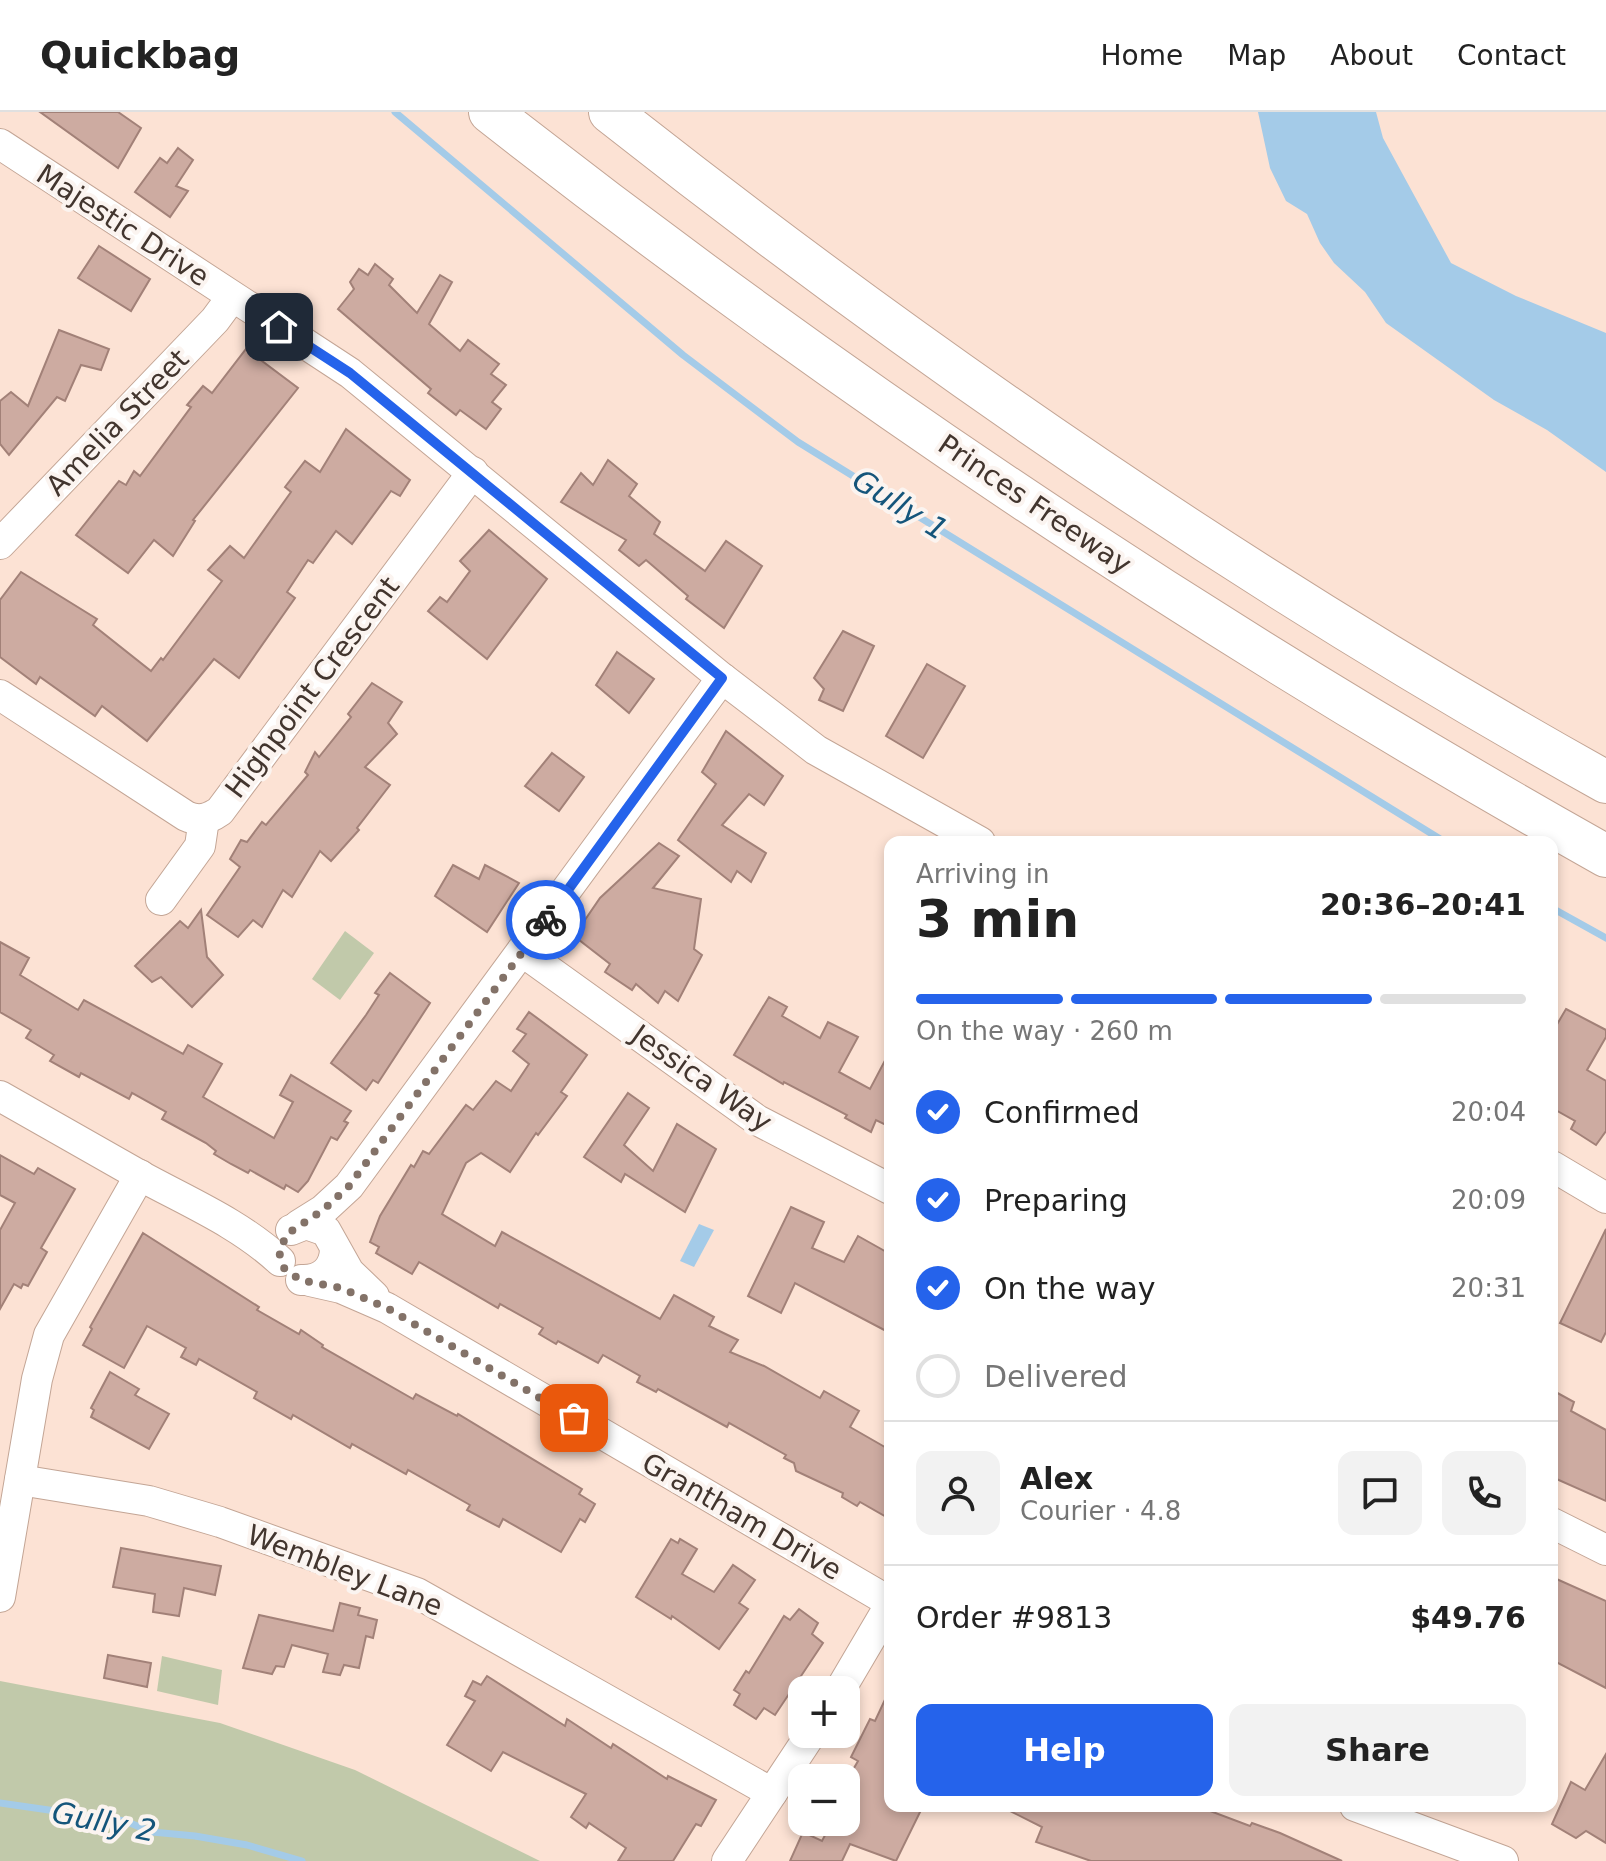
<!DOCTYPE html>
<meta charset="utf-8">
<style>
:root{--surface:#fff;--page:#f2f2f2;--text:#222;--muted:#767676;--line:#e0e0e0;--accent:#2563eb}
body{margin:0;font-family:"DejaVu Sans",sans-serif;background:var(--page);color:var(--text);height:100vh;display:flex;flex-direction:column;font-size:30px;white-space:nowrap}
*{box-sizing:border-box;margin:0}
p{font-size:26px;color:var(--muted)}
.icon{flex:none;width:44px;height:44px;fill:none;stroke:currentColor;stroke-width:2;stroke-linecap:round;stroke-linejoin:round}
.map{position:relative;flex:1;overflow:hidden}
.panel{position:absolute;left:884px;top:724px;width:674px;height:976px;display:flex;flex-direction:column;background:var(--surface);border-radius:16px;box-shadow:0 4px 12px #0003}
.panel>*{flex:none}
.controls{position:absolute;left:788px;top:1564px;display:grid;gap:16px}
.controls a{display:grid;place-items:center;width:72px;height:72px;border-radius:16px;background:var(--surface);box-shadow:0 4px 12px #0003;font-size:40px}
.pin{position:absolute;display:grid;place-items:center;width:68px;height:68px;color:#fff;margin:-34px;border-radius:16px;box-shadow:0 4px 12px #0006}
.courier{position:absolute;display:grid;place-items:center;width:80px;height:80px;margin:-40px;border:6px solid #2563eb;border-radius:50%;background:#fff;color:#222;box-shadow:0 2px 10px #0007}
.headline em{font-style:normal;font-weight:700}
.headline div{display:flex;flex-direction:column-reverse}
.headline{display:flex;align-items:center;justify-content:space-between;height:136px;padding:0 32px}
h1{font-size:52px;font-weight:700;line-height:60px}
.bar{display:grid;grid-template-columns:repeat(4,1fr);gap:12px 8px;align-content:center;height:96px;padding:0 32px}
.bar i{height:10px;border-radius:6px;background:var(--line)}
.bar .active{background:var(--accent)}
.bar p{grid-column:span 4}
.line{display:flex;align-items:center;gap:20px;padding:0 32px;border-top:2px solid var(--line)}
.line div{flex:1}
.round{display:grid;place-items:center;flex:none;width:84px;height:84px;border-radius:16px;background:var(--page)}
ol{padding:0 32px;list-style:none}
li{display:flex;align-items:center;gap:24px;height:88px}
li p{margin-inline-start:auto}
li .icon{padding:8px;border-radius:50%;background:var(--accent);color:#fff;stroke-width:4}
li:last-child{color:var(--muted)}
li i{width:44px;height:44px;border:4px solid var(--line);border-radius:50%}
.primary-button{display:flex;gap:16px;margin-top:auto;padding:16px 32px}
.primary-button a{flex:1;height:92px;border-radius:16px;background:var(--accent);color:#fff;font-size:32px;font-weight:700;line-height:92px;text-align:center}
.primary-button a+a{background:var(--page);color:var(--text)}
header{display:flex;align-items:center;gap:48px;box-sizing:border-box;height:112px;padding:0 40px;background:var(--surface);border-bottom:2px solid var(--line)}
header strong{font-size:38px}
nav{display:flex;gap:44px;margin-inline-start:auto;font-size:28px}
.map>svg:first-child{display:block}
</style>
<header>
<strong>Quickbag</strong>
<nav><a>Home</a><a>Map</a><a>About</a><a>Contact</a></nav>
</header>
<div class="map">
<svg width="1606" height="1749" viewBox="0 0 1606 1749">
<rect width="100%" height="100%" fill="#fce2d4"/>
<g fill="#c1c9aa">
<polygon points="345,819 374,841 340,888 312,867"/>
<polygon points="162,1544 222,1558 218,1593 157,1579"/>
<polygon points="0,1569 220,1611 355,1658 540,1749 0,1749"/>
</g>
<g fill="#a4cbe8">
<polygon points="1258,0 1376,0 1383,26 1451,151 1516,184 1606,221 1606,360 1547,318 1494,288 1386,211 1365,180 1334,151 1320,131 1307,102 1286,89 1270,56"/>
<polygon points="699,1112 714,1118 694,1155 680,1149"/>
</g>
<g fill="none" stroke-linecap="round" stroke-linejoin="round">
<g stroke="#a4cbe8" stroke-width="7">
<polyline points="395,0 683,243 798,330 1445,730"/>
<polyline points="1552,796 1606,826"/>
<polyline points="0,1691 125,1709 152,1720 195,1724 247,1733 302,1749"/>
</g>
</g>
<g fill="#cdaba1" stroke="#a28178" stroke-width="2">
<polygon points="40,0 118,0 141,16 118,56"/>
<polygon points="178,36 193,48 176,74 188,79 170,105 135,80 160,46 167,51"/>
<polygon points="99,134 150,167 131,199 78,166"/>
<polygon points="375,152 393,167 389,173 417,201 440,163 452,170 429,212 460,239 468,228 499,252 491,262 506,273 492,290 501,297 486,317 460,298 456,303 428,281 431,277 338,197 354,177 350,170 359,157 368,163"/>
<polygon points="59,218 109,237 101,258 81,253 65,289 57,285 9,343 0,332 0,289 11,280 28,294"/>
<polygon points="246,237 298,276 193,408 195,409 173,444 154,428 128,461 76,423 119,369 126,373 134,359 140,364 191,295 187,293 203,274 212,281"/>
<polygon points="346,317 410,368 400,384 391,379 352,432 336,419 313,451 308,448 287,480 295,486 239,566 214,547 147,629 102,594 95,604 40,565 36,572 0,545 0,488 21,460 97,507 93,513 151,559 161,546 163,548 222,469 208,458 230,434 244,446 291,380 285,375 305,349 320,360"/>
<polygon points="608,348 637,372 629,384 660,410 654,422 705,459 726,429 762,454 724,516 686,487 688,484 646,448 639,454 619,438 626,428 561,390 581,361 593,373"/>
<polygon points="489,418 547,467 487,547 428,499 440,485 447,490 470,459 460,449"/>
<polygon points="843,519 874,534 843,599 819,588 824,577 814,566"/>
<polygon points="617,540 654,567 629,601 596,573"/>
<polygon points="927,552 965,574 923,646 886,624"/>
<polygon points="372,571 402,590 388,611 397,622 365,655 390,673 357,716 359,718 331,749 320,739 292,785 283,778 262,815 253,808 238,825 207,803 240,755 230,747 241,728 247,730 262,710 266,713 308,663 305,660 315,640 319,645 351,605 348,602"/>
<polygon points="726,619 783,664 764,693 749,682 722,713 766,741 751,770 737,759 731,770 678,728 716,672 702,660"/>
<polygon points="552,641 584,665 559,699 525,674"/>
<polygon points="659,731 679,744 653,776 701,787 694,837 702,843 678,889 665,879 658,891 636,872 632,878 605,860 610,852 574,824 600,786"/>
<polygon points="453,753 479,767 485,753 519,771 487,820 435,784"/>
<polygon points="201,798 207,845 223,863 192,895 161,865 152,870 135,854 180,809 188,816"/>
<polygon points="0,830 29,846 20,863 78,898 84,888 183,942 188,933 222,952 203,985 274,1026 293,990 280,983 291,963 351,999 344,1009 348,1011 337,1028 331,1025 308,1069 298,1080 286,1073 284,1077 250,1058 248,1061 231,1052 214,1042 216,1039 206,1031 162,1007 166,1000 132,981 129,987 81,961 79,965 50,949 54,943 26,926 31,918 0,900"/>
<polygon points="390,861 430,891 378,971 373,968 366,978 331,951 366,903 379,883 375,881"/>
<polygon points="769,885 787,895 782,904 820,926 828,910 858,925 839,960 870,977 890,939 890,1015 876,1008 871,1020 845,1006 847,1003 784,970 783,972 734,943"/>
<polygon points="1566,897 1606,918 1606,925 1587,958 1606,969 1606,1019 1596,1033 1571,1017 1575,1009 1552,996 1552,921"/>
<polygon points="529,900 587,943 561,980 567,984 538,1023 536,1021 510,1060 481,1041 466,1051 442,1102 495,1134 502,1120 660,1207 674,1183 714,1205 709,1214 738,1228 730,1240 764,1254 820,1286 824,1279 859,1299 850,1315 890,1338 890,1407 860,1390 857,1394 842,1385 843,1381 796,1359 794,1351 784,1346 786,1343 729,1311 727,1315 658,1277 656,1280 637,1270 640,1264 603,1243 598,1251 558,1229 556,1232 539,1222 543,1216 500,1192 498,1196 419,1150 412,1162 376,1141 379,1135 370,1130 380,1104 411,1053 414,1055 423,1039 429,1042 466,993 473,998 496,969 511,979 529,952 513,939 526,922 517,917"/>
<polygon points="628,981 649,996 624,1033 653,1059 677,1012 716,1037 685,1100 625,1062 621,1070 584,1045"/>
<polygon points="0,1043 34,1062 38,1056 75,1077 41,1136 47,1140 28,1174 23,1172 21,1176 14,1172 0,1197 0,1118 15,1091 0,1083"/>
<polygon points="791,1095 824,1110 812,1136 844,1150 858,1124 890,1142 890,1221 795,1171 781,1201 748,1184"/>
<polygon points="1606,1117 1606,1220 1601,1230 1560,1211"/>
<polygon points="143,1121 259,1195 257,1198 299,1222 301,1218 323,1233 322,1235 413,1287 416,1282 457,1304 458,1302 582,1377 579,1382 595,1392 585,1410 580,1407 561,1440 503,1407 499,1415 467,1398 470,1393 408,1358 406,1362 352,1332 350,1336 293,1303 291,1307 254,1286 257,1280 199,1247 196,1253 181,1245 186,1236 147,1214 124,1256 83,1233 92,1217 90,1215"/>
<polygon points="110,1260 139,1277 135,1283 169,1302 149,1337 91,1305 94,1298 91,1296"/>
<polygon points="1552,1278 1574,1290 1571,1299 1606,1318 1606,1389 1552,1365"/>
<polygon points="671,1427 678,1431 680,1427 697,1437 682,1462 714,1480 733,1453 755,1468 739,1491 748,1497 719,1537 672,1504 671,1507 636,1485"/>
<polygon points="121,1436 221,1454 215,1483 184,1476 179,1504 153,1500 155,1482 113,1475"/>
<polygon points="1552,1465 1606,1489 1606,1576 1552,1548"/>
<polygon points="340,1491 360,1496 358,1503 377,1508 373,1526 366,1524 359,1556 344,1553 340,1563 323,1560 328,1542 292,1533 284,1555 276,1554 272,1562 243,1556 259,1503 333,1519"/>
<polygon points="799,1497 818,1511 812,1522 823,1531 775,1603 764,1596 756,1607 734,1593 740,1582 734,1578 746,1559 749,1561 784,1504 790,1508"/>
<polygon points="108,1543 151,1551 147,1575 104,1566"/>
<polygon points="487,1564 565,1614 567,1607 611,1636 613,1632 667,1667 668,1664 716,1688 701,1714 696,1712 673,1749 618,1749 626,1736 589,1711 586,1716 571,1705 586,1682 503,1640 491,1659 447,1633 475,1589 465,1584 473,1569 481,1573"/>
<polygon points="890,1577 890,1694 923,1694 896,1749 850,1732 842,1749 790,1749 803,1720 822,1729 832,1710 846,1710 846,1670 858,1649 851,1645 870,1607 875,1609"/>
<polygon points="1606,1642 1606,1731 1586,1719 1576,1726 1552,1712 1571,1670 1585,1678"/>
<polygon points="1000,1694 1197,1694 1250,1714 1252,1711 1280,1721 1342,1749 1091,1749 1036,1730 1042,1715"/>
</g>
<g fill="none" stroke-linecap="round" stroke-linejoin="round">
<g stroke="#c3a595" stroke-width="32">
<g id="minor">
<polyline points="0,32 350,261 722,566 816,638 980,730"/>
<polyline points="0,432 215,208 232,185"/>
<path d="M0,583l186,121c13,6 23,3 34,-5l253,-339"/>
<polyline points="161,788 200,734 204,707"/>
<polyline points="523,840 757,1008 890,1077"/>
<path d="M0,984c46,26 93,53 139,79 49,27 100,48 141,86"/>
<polyline points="1552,1054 1606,1086"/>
<polyline points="299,1113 323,1098 349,1074 722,566"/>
<polyline points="291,1118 306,1112 326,1119 349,1160 374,1184"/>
<path d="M301,1168c20,1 33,-10 34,-30"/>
<polyline points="310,1169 341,1176 387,1196 890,1490"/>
<polyline points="20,1368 149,1389 220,1410 417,1481 772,1681"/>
<polyline points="1552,1411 1606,1438"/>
<polyline points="0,1485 37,1267 49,1223 140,1063"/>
<polyline points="840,1578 890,1493"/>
<polyline points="1355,1694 1503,1749"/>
<polyline points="727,1749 811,1622"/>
</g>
</g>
<g stroke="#c3a595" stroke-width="44">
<g id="highway">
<path d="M490,0c352,276 726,525 1116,744"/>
<path d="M610,0c314,248 646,475 996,670"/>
</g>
</g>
<use href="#minor" stroke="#fff" stroke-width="30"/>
<use href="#highway" stroke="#fff" stroke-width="42"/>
</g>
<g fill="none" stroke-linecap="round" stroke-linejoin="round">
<polyline stroke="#837268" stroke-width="8" stroke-dasharray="0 14.4" points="546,808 349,1074 323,1098 287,1122 279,1140 284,1156 300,1168 341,1176 387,1196 574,1306"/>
<polyline stroke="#2563eb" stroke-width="10" points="279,215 350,261 722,566 546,808"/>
</g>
<g text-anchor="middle" stroke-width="8" stroke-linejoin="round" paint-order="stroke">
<g font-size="28" fill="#42352e" stroke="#fbf4f0">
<text transform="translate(123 113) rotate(33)" y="10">Majestic Drive</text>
<text transform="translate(117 310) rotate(-46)" y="10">Amelia Street</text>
<text transform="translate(1035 392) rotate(34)" y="10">Princes Freeway</text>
<text transform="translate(312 575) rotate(-53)" y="10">Highpoint Crescent</text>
<text transform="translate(702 966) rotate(35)" y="10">Jessica Way</text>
<text transform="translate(742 1404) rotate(30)" y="10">Grantham Drive</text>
<text transform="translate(345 1458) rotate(21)" y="10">Wembley Lane</text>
</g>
<g font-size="30" font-style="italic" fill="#14557b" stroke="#fbf4f0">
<text transform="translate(900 393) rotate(32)" y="10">Gully 1</text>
<text transform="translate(104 1710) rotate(11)" y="10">Gully 2</text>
</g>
</g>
</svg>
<div class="controls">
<a>+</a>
<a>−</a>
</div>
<div class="pin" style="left:574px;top:1306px;background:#ea580c"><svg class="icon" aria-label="bag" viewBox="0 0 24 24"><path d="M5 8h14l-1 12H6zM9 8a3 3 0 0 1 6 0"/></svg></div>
<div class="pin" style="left:279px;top:215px;background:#1f2937"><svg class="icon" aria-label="home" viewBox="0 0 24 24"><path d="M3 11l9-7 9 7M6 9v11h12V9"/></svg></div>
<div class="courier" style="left:546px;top:808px"><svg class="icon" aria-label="bike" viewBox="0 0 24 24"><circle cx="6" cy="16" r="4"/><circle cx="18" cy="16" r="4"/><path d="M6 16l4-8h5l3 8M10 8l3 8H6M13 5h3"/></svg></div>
<section class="panel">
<div class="headline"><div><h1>3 min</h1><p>Arriving in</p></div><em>20:36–20:41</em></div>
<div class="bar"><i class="active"></i><i class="active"></i><i class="active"></i><i></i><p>On the way · 260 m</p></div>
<ol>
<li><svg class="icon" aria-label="check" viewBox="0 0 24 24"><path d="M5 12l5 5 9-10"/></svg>Confirmed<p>20:04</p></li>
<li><svg class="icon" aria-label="check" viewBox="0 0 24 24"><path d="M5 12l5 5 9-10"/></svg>Preparing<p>20:09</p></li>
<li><svg class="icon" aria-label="check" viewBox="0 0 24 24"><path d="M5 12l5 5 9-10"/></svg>On the way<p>20:31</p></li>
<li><i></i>Delivered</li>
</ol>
<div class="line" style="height:144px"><a class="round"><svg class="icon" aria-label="person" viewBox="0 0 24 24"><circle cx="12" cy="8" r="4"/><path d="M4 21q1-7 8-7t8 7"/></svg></a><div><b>Alex</b><p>Courier · 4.8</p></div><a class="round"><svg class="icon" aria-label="chat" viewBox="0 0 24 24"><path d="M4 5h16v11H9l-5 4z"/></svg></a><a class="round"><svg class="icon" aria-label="phone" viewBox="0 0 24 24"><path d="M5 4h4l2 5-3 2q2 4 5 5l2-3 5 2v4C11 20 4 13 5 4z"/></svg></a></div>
<div class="line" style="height:104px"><div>Order #9813</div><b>$49.76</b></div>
<div class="primary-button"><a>Help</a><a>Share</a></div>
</section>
</div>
